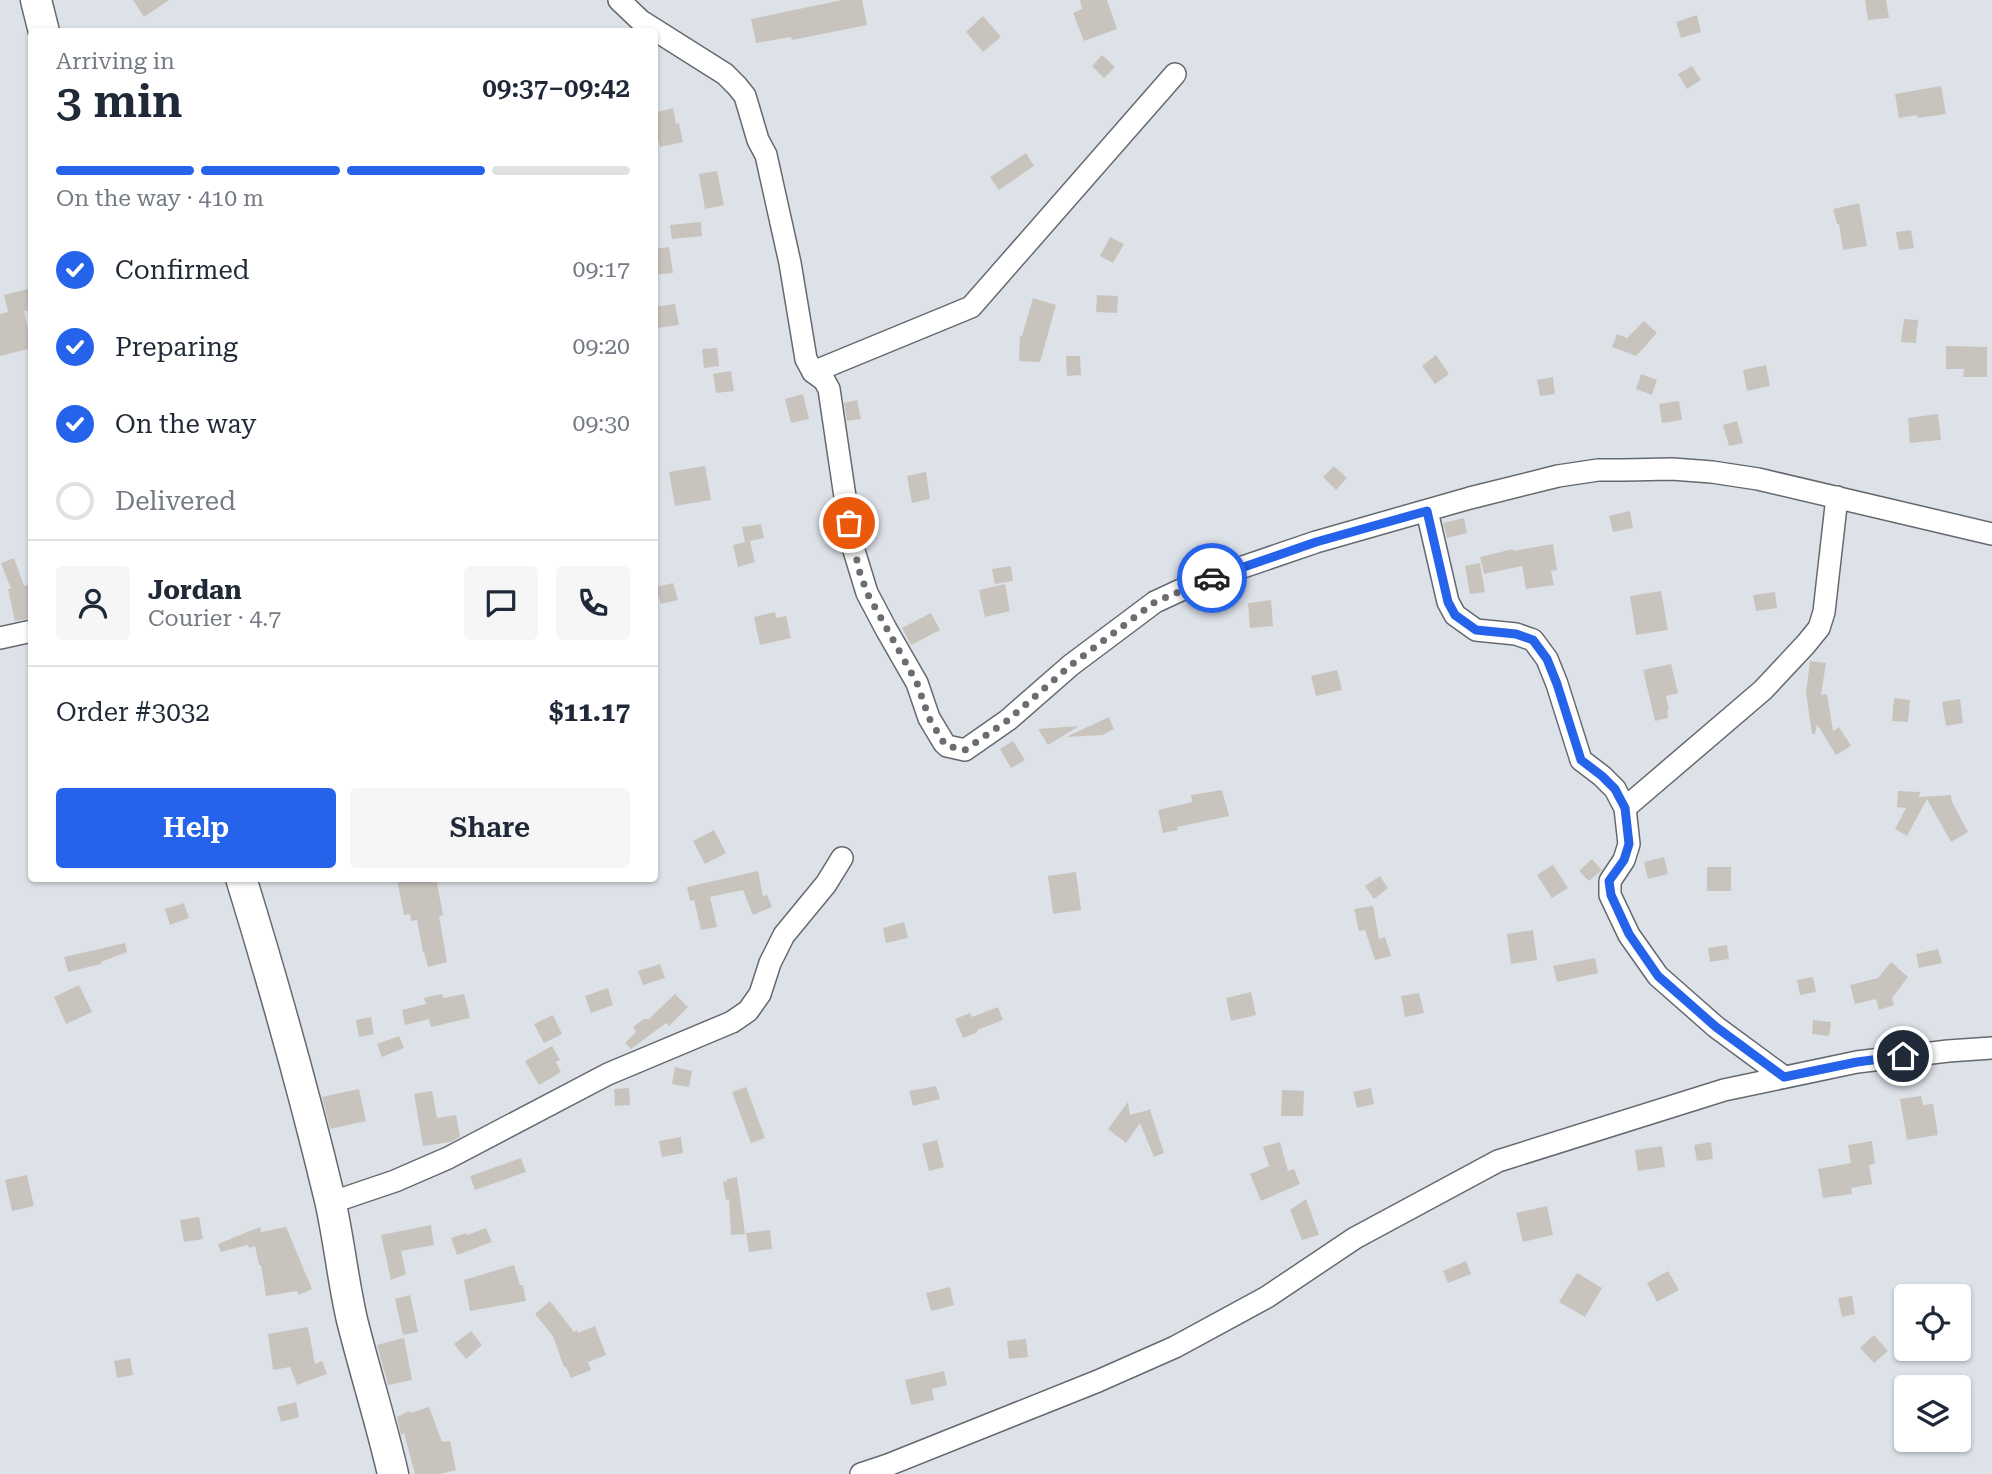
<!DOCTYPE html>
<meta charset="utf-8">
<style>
:root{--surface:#fff;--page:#f6f6f7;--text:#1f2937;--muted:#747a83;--line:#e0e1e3;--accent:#2563eb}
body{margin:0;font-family:"Roboto Serif",serif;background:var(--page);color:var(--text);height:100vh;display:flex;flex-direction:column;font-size:26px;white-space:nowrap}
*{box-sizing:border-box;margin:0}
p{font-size:23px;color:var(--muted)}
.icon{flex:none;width:38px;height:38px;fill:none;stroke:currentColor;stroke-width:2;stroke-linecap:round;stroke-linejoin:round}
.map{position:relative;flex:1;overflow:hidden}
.sheet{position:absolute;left:28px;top:28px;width:630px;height:854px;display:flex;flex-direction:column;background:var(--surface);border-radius:7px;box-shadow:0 2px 5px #0004}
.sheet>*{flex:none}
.tools{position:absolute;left:1894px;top:1284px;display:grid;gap:14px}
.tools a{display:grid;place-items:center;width:77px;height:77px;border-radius:7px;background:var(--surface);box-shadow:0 2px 5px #0004;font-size:35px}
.pin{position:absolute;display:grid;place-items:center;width:60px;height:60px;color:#fff;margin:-30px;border:4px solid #fff;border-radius:50%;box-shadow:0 2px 7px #0007}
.courier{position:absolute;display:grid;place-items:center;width:70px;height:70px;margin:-35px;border:5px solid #2563eb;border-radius:50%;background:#fff;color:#222;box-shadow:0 2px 9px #0007}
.headline em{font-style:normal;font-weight:600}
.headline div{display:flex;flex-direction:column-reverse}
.headline{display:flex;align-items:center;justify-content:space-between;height:119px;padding:0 28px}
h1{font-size:46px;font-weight:600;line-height:52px}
.bar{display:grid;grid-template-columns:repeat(4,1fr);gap:10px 7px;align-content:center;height:84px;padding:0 28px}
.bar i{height:9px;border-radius:5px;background:var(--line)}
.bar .selected{background:var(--accent)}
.bar p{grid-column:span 4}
.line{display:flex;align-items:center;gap:18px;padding:0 28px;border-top:2px solid var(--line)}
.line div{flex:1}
.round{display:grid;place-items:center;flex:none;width:74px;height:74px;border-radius:7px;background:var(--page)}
ol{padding:0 28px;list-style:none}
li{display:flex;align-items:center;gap:21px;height:77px}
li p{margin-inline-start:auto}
li .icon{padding:7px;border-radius:50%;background:var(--accent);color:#fff;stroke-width:4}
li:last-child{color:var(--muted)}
li i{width:38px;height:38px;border:4px solid var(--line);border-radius:50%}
.action{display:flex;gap:14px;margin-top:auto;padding:14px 28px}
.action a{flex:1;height:80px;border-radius:7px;background:var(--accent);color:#fff;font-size:28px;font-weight:600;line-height:80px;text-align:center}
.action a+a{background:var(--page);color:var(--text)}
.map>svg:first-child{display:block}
</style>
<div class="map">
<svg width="1992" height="1474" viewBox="0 0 1992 1474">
<rect width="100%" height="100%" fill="#dde2e9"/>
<g fill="#c8c4bd">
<polygon points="133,0 169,0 144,17"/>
<polygon points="842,0 862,0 867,25 792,40 791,37 756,43 751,19"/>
<polygon points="1080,0 1107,0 1117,29 1084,41 1073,13 1082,9"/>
<polygon points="1865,0 1886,0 1889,18 1868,20"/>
<polygon points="1697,15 1701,32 1681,38 1676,22"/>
<polygon points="983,16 1001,37 983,52 966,32"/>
<polygon points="1102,55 1115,67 1104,78 1092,66"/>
<polygon points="1692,66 1701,80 1687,89 1678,74"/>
<polygon points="1941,86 1946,114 1917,118 1917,115 1899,118 1895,94"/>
<polygon points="673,108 676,124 679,123 683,142 660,147 654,126 654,113"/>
<polygon points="1026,153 1034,166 999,190 990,177"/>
<polygon points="717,171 724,205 705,209 699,174"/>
<polygon points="1859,203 1867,246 1843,250 1839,224 1837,224 1833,209"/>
<polygon points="701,222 702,236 672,239 670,225"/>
<polygon points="1911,230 1914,248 1899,250 1896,232"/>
<polygon points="1110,237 1124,244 1113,263 1100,256"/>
<polygon points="669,247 673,273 654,275 654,249"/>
<polygon points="28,289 32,310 24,311 32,348 0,356 0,314 8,312 4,295"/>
<polygon points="1097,295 1118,296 1117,313 1096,312"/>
<polygon points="1033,298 1056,305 1040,362 1019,361 1020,336 1022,336"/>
<polygon points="675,304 679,325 657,328 654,307"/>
<polygon points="1904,319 1918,320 1916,343 1901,342"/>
<polygon points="1644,321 1657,333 1636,356 1612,347 1617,334 1627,338"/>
<polygon points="1946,346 1987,347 1987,377 1963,377 1964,369 1946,369"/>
<polygon points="717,348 719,366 704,368 702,349"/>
<polygon points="1436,355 1449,374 1435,384 1422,366"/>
<polygon points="1066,356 1080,356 1081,375 1067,376"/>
<polygon points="1766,365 1770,386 1747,391 1743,370"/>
<polygon points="731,371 734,391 716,393 713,374"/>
<polygon points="1641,374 1657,380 1652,395 1636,389"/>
<polygon points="1553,377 1555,394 1540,396 1537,380"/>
<polygon points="803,394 809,419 791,423 785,399"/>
<polygon points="857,400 861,419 847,421 844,403"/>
<polygon points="1679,401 1682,420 1662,423 1659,404"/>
<polygon points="1938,414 1941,440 1910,443 1908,418"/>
<polygon points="1737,421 1743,443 1729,446 1723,425"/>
<polygon points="705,466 711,500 675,506 669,472"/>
<polygon points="1334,466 1347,478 1336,490 1323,477"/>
<polygon points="926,472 930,499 912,503 907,476"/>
<polygon points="1630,511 1633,528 1613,532 1609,516"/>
<polygon points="1464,518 1467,533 1447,538 1443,523"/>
<polygon points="761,524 764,538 750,541 755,562 738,567 733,545 749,541 745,542 742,527"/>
<polygon points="1553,544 1557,570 1551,571 1554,585 1526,589 1522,566 1484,574 1480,557 1513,549 1513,551"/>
<polygon points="14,558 24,586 32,584 32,618 15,621 8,589 11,589 1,563"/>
<polygon points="1480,563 1485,592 1470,594 1465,566"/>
<polygon points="1011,566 1013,581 995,584 992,569"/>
<polygon points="673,583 678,600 661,604 656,587"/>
<polygon points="1005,584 1010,611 985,617 979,590"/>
<polygon points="1661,591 1668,630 1636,635 1630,596"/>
<polygon points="1775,592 1777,608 1756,611 1753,595"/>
<polygon points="1271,600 1273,626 1250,628 1248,603"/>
<polygon points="775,612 776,618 786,616 791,638 760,645 754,617"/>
<polygon points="931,613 940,630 911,645 902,628"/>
<polygon points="1810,661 1826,663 1821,695 1827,694 1833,731 1839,727 1851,746 1836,755 1817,724 1815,734 1812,734 1806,693"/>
<polygon points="1671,664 1678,693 1666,696 1669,710 1667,710 1668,718 1655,721 1643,670"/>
<polygon points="1337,670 1342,690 1316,696 1311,676"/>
<polygon points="1894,698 1910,700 1908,722 1892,721"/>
<polygon points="1960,699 1963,723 1946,726 1942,702"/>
<polygon points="1109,717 1114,729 1103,735 1066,737"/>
<polygon points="1079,726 1048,745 1038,729"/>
<polygon points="1013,741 1025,760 1011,768 1000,749"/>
<polygon points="1222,790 1229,816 1177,827 1178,830 1163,833 1158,810 1192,802 1191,795"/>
<polygon points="1898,791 1920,792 1919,797 1951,795 1952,802 1968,832 1951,842 1927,799 1907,836 1895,829 1906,808 1897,807"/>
<polygon points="714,830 726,853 705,864 693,841"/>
<polygon points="1664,857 1668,874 1648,879 1644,862"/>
<polygon points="1592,859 1602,870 1589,881 1579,871"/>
<polygon points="1553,865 1568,888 1552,898 1537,875"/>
<rect x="1707" y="867" width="24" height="24"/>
<polygon points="758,871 763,896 767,895 772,907 753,915 743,890 710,897 717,927 701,930 694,900 690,901 687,887"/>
<polygon points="1076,872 1081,910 1053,914 1048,876"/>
<polygon points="1380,876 1388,888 1374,899 1365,886"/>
<polygon points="407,878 436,878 443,915 439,916 447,962 428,967 424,952 423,952 417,920 411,921 410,914 404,915 397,880"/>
<polygon points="184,903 189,918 170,925 165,909"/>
<polygon points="1373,906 1379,939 1385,937 1391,956 1375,960 1365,930 1359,931 1354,909"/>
<polygon points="904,922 908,938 886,943 883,928"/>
<polygon points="1533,930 1537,960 1511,964 1507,934"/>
<polygon points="125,943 127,952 101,962 101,964 68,972 64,957"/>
<polygon points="1727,945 1729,959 1710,962 1708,948"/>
<polygon points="1938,949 1942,963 1919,968 1916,954"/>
<polygon points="1595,958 1598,973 1557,982 1553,966"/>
<polygon points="1891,962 1908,977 1892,998 1894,1005 1879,1010 1876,999 1855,1004 1850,985 1878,978"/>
<polygon points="660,964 665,978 643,985 638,971"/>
<polygon points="1813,977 1816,992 1800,995 1797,980"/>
<polygon points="79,985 92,1012 66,1024 54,997"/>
<polygon points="608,988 613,1005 591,1013 585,996"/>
<polygon points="1251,992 1256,1015 1231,1021 1226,998"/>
<polygon points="1419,993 1424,1013 1405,1017 1401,996"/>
<polygon points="442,994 443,998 464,994 470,1018 431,1027 429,1019 405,1025 402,1010 426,1004 424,998"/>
<polygon points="675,994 688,1007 669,1026 666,1023 631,1049 625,1043 636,1032 633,1027 644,1019 649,1019"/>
<polygon points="998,1007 1003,1020 977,1030 978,1032 963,1038 955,1019 970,1013 972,1017"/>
<polygon points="553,1015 562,1034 544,1043 534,1024"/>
<polygon points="371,1017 374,1034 359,1037 356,1020"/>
<polygon points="1813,1020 1831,1022 1829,1036 1812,1034"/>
<polygon points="399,1036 404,1048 382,1057 377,1044"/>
<polygon points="552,1046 560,1060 556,1062 561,1072 539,1085 525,1061"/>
<polygon points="675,1067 692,1071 689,1087 672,1084"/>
<polygon points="936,1086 940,1099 913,1106 909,1091"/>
<polygon points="746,1087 765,1138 751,1143 732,1092"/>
<polygon points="629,1088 630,1105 615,1106 614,1089"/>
<polygon points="1371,1088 1374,1104 1357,1108 1353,1092"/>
<polygon points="359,1089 366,1121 330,1129 322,1097"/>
<polygon points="1282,1090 1304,1091 1303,1116 1281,1116"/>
<polygon points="432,1091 437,1118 456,1115 460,1137 450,1142 423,1146 414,1094"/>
<polygon points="1921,1096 1923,1105 1933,1104 1938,1135 1907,1140 1900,1099"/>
<polygon points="1128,1102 1130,1115 1152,1109 1150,1110 1164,1153 1154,1157 1140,1123 1126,1143 1108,1129"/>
<polygon points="681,1137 683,1153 662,1157 659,1141"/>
<polygon points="937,1140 944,1167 929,1171 922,1144"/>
<polygon points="1872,1141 1875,1164 1869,1165 1872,1184 1851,1188 1852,1194 1823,1198 1818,1169 1851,1163 1848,1145"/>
<polygon points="1280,1142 1288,1171 1294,1169 1300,1184 1261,1201 1250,1174 1269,1166 1263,1147"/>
<polygon points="1711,1142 1713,1159 1697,1161 1694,1145"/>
<polygon points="1662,1146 1665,1167 1638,1171 1635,1150"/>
<polygon points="521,1158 526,1172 475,1190 470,1176"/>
<polygon points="27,1175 34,1206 12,1211 5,1180"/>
<polygon points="737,1177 745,1234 731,1235 729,1199 726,1200 723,1182 727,1181 727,1179"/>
<polygon points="1306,1199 1319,1235 1302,1240 1290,1210"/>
<polygon points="1547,1206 1553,1235 1523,1242 1516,1213"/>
<polygon points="199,1217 203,1239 184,1242 180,1220"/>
<polygon points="431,1225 434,1245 401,1251 406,1274 391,1280 381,1235"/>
<polygon points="260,1227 261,1232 286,1227 312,1289 299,1295 297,1291 266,1296 261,1265 259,1265 255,1246 249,1248 248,1245 221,1252 218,1244"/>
<polygon points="486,1228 492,1242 457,1255 451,1238 466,1233 467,1235"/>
<polygon points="770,1230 772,1249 749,1252 746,1233"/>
<polygon points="1466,1261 1471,1274 1448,1283 1443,1271"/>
<polygon points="514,1265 520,1285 523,1285 526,1301 470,1311 464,1280"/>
<polygon points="1668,1271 1679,1290 1657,1302 1647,1283"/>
<polygon points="1577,1273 1602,1288 1585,1317 1559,1302"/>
<polygon points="950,1287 954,1305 931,1311 926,1293"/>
<polygon points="410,1295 418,1332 403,1335 395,1299"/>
<polygon points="1852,1296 1855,1314 1842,1317 1838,1298"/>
<polygon points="550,1301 574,1332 577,1330 578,1333 595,1326 606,1355 588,1362 591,1370 571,1378 566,1367 564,1367 553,1336 535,1314"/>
<polygon points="308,1327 315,1364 322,1361 327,1374 297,1385 290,1367 273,1370 268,1334"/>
<polygon points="471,1331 482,1345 466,1359 454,1344"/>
<polygon points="1874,1335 1888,1351 1874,1363 1860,1348"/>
<polygon points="404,1338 412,1380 388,1385 377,1345"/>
<polygon points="1026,1339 1028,1357 1009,1359 1007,1341"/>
<polygon points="130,1358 133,1375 117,1378 114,1361"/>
<polygon points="944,1371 947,1385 932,1389 934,1400 911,1405 905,1380"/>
<polygon points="296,1402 299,1417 281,1422 277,1407"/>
<polygon points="429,1407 442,1442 450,1441 456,1470 440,1474 415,1474 404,1433 401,1435 397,1417 409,1411 410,1413"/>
</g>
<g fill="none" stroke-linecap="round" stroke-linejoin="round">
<g stroke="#65696f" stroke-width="24">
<g id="minor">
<polyline points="619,0 641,21 725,74 737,86 745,96 758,140 766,155 790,263 806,359 813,372 824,380 829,389 852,544 867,593 886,629 917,683 929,718 944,743 947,746 965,750 1008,720 1071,665 1155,602 1196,583 1316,542 1470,498 1558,476 1598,470 1624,470 1672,469 1712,472 1758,479 1992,534"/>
<polyline points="813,372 971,307 1175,74"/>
<polyline points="1427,511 1448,602 1455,615 1476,630 1516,634 1533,640 1547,659 1557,684 1581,760 1602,776 1615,789 1625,808 1629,844 1624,860 1610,881 1610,895 1629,935 1658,976 1716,1027 1784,1077"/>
<polyline points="0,638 32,631"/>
<polyline points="1625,808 1763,690 1806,644 1819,628 1824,612 1837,497"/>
<polyline points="330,1203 395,1181 448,1158 608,1074 732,1022 748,1011 760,994 770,963 784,935 826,884 842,858"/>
<polyline points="861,1474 888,1465 1098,1381 1175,1347 1267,1297 1355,1238 1498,1161 1724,1090 1857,1062 1948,1051 1992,1048"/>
</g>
</g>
<g stroke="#65696f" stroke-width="33">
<g id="secondary">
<polyline points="36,0 44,32"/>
<path d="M241,878c33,107 63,214 89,322 9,40 13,81 22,120 13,52 29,102 41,154"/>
</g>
</g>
<use href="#minor" stroke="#fff" stroke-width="21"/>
<use href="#secondary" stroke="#fff" stroke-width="30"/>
</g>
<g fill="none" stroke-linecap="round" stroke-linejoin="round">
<polyline stroke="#6a6d71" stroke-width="7" stroke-dasharray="0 12.6" points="849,523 859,570 867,593 917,683 929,718 944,743 947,746 965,750 1008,720 1071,665 1155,602 1212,578"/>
<polyline stroke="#2563eb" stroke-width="9" points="1212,578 1316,542 1427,511 1448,602 1455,615 1476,630 1516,634 1533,640 1547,659 1557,684 1581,760 1602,776 1615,789 1625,808 1629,844 1624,860 1609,881 1611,895 1629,934 1658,976 1716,1027 1784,1077 1857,1062 1903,1056"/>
</g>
</svg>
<div class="tools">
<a><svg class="icon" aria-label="locate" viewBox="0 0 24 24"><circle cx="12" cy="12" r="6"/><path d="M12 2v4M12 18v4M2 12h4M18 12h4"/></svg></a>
<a><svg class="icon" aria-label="layers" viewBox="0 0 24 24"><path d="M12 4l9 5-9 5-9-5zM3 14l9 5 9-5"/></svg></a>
</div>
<div class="pin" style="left:849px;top:523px;background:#ea580c"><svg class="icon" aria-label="bag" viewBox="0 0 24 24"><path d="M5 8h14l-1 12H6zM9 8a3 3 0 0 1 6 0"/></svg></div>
<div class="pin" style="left:1903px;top:1056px;background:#1f2937"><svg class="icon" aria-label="home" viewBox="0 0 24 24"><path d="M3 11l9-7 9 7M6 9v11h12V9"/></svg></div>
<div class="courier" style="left:1212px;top:578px"><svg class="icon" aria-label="car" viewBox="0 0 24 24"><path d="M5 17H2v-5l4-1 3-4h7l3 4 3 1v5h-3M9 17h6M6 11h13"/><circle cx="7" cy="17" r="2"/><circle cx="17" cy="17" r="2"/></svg></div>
<section class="sheet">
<div class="headline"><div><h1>3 min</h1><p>Arriving in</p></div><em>09:37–09:42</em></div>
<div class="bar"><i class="selected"></i><i class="selected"></i><i class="selected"></i><i></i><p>On the way · 410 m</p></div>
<ol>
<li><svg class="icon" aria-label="check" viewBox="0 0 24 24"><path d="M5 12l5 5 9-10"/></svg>Confirmed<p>09:17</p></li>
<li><svg class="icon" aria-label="check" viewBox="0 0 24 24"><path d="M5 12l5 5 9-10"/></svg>Preparing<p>09:20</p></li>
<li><svg class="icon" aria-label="check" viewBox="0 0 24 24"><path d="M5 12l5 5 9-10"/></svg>On the way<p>09:30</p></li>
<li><i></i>Delivered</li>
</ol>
<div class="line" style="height:126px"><a class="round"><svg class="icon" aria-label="person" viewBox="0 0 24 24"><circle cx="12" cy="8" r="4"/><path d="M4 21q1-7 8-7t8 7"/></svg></a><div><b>Jordan</b><p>Courier · 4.7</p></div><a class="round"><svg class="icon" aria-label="chat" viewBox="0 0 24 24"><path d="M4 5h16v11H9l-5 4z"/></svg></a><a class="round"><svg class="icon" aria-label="phone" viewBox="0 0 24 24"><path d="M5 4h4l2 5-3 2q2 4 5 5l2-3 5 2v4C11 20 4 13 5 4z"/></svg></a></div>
<div class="line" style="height:91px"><div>Order #3032</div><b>$11.17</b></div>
<div class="action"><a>Help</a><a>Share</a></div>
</section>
</div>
